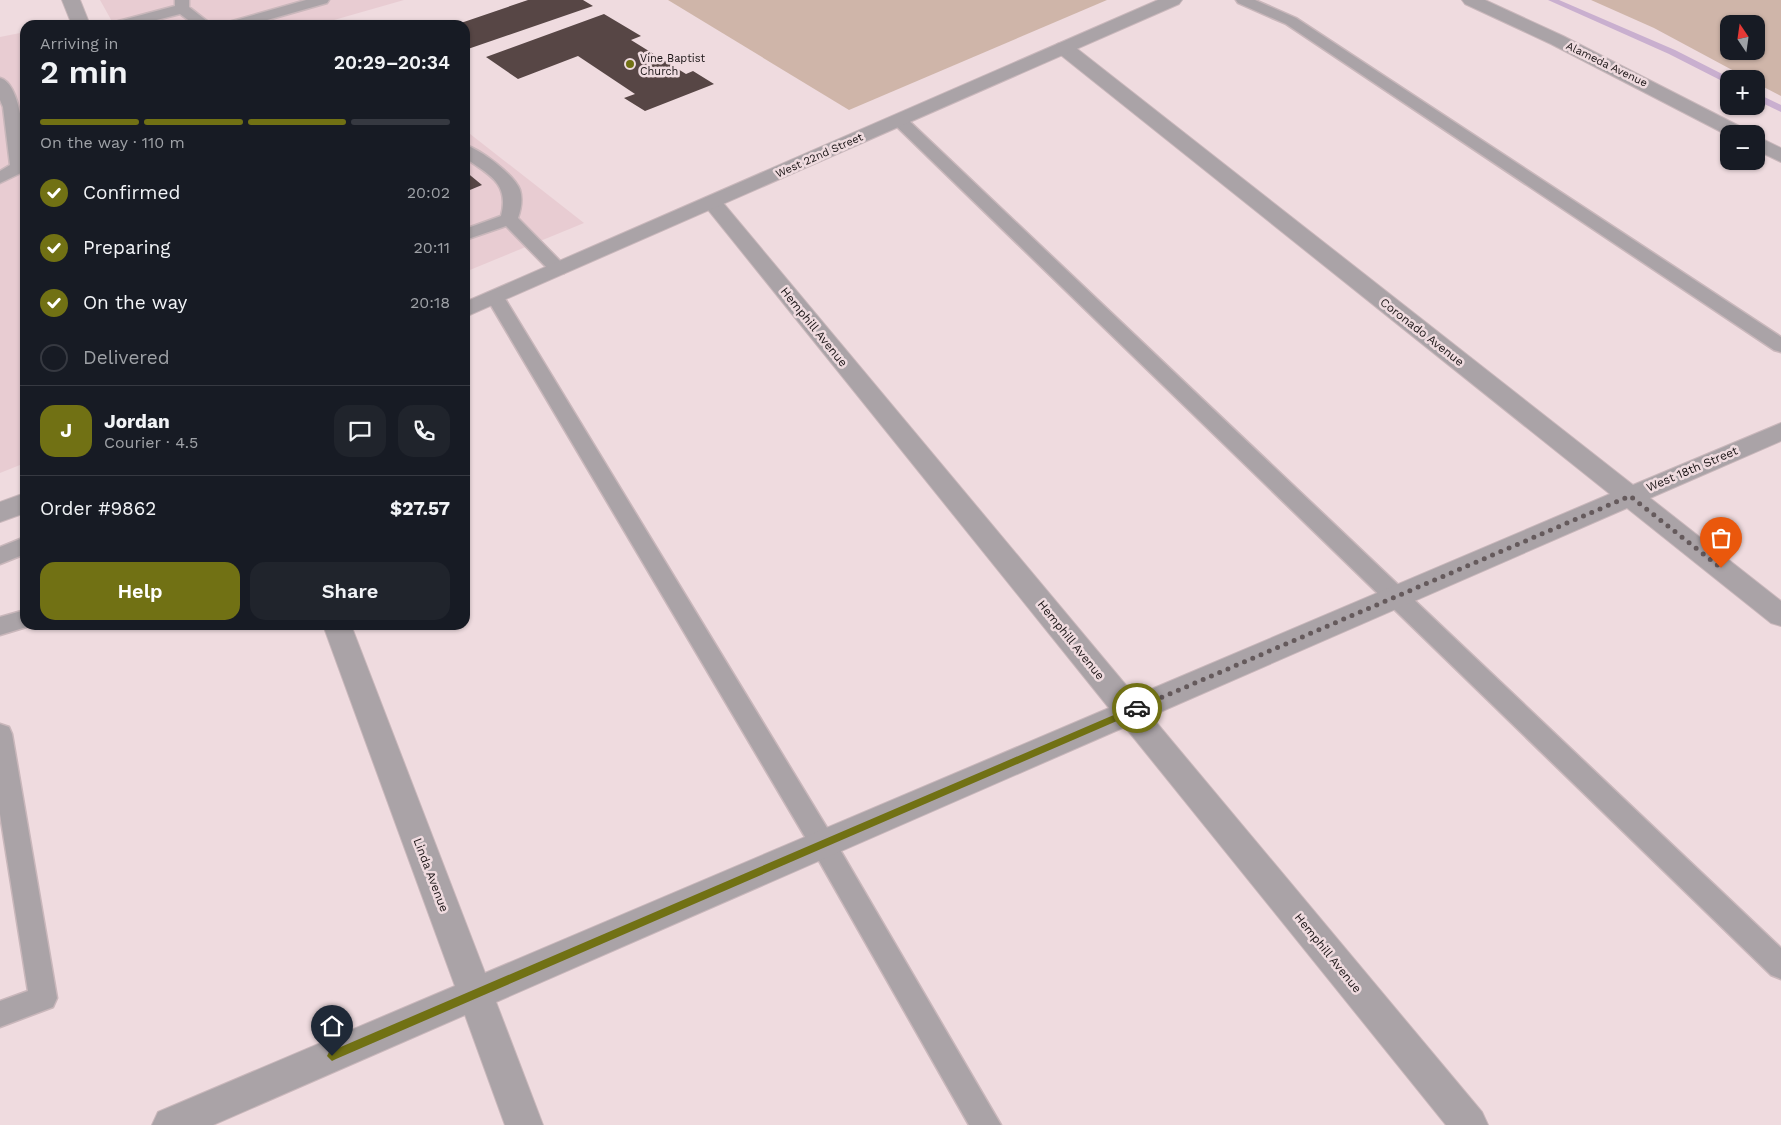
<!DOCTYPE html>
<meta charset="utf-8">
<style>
:root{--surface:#171b24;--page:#20242c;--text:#f1f3f6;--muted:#9ea1a6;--line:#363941;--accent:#717114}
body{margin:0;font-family:"Work Sans",sans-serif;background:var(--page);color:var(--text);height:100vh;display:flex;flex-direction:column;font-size:19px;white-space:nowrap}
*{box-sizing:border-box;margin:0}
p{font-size:16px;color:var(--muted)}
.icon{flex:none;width:28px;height:28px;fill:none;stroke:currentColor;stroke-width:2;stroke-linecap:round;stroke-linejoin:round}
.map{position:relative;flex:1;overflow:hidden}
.details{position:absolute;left:20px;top:20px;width:450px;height:610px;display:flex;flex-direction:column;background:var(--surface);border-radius:15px;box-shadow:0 1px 4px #0004}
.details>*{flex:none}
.needle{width:32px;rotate:347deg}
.controls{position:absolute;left:1720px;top:15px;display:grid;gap:10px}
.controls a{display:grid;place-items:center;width:45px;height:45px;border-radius:10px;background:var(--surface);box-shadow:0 1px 4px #0004;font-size:25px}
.pin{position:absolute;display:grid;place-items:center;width:42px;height:42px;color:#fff;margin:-51px -21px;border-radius:50% 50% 50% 0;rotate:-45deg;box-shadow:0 0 5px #0007}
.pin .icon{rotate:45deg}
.courier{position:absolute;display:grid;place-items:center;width:50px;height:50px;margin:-25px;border:4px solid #717114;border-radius:50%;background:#fff;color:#222;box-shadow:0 1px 6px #0007}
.overview em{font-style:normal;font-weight:600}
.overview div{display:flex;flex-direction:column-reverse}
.overview{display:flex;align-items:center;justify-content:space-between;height:85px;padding:0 20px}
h1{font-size:32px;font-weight:600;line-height:38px}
.bar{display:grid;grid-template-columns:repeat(4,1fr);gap:8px 5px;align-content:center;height:60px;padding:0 20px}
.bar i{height:6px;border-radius:4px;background:var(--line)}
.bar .selected{background:var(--accent)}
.bar p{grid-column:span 4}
.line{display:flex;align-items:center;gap:12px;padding:0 20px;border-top:1px solid var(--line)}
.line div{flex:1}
.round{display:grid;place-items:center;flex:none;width:52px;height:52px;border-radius:15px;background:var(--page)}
ol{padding:0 20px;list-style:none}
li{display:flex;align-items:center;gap:15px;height:55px}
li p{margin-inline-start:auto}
li .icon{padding:5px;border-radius:50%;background:var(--accent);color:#fff;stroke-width:4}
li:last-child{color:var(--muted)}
li i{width:28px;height:28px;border:2px solid var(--line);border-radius:50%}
.cta{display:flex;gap:10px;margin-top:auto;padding:10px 20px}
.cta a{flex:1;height:58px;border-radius:15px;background:var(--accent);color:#fff;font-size:20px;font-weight:600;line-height:58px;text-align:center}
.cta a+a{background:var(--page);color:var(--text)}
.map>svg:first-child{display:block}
</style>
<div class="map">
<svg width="1781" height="1125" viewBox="0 0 1781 1125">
<rect width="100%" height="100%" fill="#efdbdf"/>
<g fill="#e8ccd2">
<polygon points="100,0 404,0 327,22 330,25 114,25"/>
<polygon points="25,32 25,463 0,473 0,37"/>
<polygon points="465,130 584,223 465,272"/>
</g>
<g fill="#cfb5a9" fill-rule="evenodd">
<polygon points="668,0 1107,0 849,110"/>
<path d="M1591,0h190v96l-25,-13v-4h-7l-95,-51zM1729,24h27v27h-27z"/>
</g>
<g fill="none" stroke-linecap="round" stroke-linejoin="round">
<g fill="#c9afcf" fill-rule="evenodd">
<polygon points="1548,0 1559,0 1675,50 1732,79 1729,79 1729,84 1726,83 1669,54"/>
<polygon points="1756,93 1781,105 1781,112 1756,100"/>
</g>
</g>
<g fill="#574645">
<polygon points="528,0 583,0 593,6 465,50 465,25 455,25"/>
<polygon points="604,14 641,36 631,40 686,74 693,71 714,84 645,111 624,98 635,94 578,56 518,79 486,57"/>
<polygon points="465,171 482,185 465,192"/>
</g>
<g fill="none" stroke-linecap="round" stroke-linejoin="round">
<g stroke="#c9b7bb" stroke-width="3">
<g id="service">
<polygon points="175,0 189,0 189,7 212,25 195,25 180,14 137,25 113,25 115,22 175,6"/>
<polygon points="306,0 329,0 327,3 250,25 227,25 229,22"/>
<polygon points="1236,0 1255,0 1296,18 1781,337 1781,352 1774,350 1286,24 1238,3"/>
<path d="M0,78c23,6 25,73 25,93l-25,12v-12l10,-6 -7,-58 -3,-7z"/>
<polygon points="899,115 905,117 1781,948 1781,979 1771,975 893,123 891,120"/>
<path d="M465,145c15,4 50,30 55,45 3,10 1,19 -2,28l46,47 3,4 -3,4h-12l-46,-47 -41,14v-11l36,-13c9,-33 -13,-42 -36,-58z"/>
<polygon points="495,291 502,293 504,297 832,836 1001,1125 969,1125 814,852 486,297 488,293"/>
<polygon points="25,537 25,554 0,564 0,547"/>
<polygon points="25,610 25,625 33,625 0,635 0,617"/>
<polygon points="0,724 9,727 12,734 57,998 53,1007 0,1027 0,1001 28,991 0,814"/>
</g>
</g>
<g stroke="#c9b7bb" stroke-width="2">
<g id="minor">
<polygon points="62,0 80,0 90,25 72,25"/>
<polygon points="1462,0 1485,0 1563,36 1747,130 1750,134 1729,134 1729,136 1551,44 1465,4"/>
<polygon points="1064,42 1071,44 1633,485 1781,423 1781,441 1650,498 1781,601 1781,626 1771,623 1627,508 1151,716 1482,1112 1488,1125 1446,1125 1125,727 496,1002 543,1125 505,1125 465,1015 213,1125 152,1125 158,1112 455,986 323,625 351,625 485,973 1109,708 705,206 701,202 705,198 712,196 719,198 1135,696 1610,494 1057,52 1055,48 1057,44"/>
<polygon points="1756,136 1781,148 1781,162 1756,150"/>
</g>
</g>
<g stroke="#c9b7bb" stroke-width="2">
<g id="tertiary">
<polygon points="1158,0 1182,0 1179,4 465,317 465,302"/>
<polygon points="25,493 25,513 0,522 0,502"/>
</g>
</g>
<use href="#service" fill="#aaa3a7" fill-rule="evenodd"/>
<use href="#minor" fill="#aaa3a7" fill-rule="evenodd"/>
<use href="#tertiary" fill="#aaa3a7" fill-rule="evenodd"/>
</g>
<polygon fill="#717114" points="1137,705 1141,708 1140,711 336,1059 332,1061 327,1056 329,1052"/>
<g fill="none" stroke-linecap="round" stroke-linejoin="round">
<polyline stroke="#655a5c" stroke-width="5" stroke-dasharray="0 9" points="1137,708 1630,496 1721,568"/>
</g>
<circle fill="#717114" stroke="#efdbdf" stroke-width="2" cx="630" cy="64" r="5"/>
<g text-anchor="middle" stroke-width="5" stroke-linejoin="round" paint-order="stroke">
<g font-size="11" fill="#1a1415" stroke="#efdbdf" text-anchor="start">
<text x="640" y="62">Vine Baptist<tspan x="640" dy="13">Church</tspan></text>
</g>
<g font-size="11" fill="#1a1415" stroke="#efdbdf">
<text transform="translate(1607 64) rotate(26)" y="4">Alameda Avenue</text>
<text transform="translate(819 155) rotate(-24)" y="4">West 22nd Street</text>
</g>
<g font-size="12" fill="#1a1415" stroke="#efdbdf">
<text transform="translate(814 327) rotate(51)" y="4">Hemphill Avenue</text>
<text transform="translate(1422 332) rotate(38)" y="4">Coronado Avenue</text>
<text transform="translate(1692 469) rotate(-23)" y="4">West 18th Street</text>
<text transform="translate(1071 640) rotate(51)" y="4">Hemphill Avenue</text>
<text transform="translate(431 875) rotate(69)" y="4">Linda Avenue</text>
<text transform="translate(1328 953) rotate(51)" y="4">Hemphill Avenue</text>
</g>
</g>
</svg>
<div class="controls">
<a><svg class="needle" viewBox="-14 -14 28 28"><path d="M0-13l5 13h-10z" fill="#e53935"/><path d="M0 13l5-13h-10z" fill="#9ea1a6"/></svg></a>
<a>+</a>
<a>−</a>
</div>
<div class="pin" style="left:1721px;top:568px;background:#ea580c"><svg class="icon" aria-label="bag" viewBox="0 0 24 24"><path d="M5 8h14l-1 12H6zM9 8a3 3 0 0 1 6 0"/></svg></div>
<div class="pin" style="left:332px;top:1056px;background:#1f2937"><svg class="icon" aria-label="home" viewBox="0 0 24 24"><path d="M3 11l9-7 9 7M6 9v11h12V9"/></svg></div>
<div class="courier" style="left:1137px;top:708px"><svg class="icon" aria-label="car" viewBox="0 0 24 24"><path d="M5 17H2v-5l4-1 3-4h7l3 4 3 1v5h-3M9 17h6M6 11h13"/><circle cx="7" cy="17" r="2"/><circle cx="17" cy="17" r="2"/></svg></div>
<section class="details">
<div class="overview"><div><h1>2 min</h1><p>Arriving in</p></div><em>20:29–20:34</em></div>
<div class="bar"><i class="selected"></i><i class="selected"></i><i class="selected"></i><i></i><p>On the way · 110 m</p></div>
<ol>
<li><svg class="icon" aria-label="check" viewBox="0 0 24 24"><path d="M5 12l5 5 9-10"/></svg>Confirmed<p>20:02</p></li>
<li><svg class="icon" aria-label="check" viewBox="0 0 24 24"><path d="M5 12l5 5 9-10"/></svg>Preparing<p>20:11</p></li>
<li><svg class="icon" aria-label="check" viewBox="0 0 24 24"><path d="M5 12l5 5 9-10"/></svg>On the way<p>20:18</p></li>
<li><i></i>Delivered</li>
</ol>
<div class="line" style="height:90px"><b class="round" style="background:var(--accent);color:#fff">J</b><div><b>Jordan</b><p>Courier · 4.5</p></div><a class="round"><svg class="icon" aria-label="chat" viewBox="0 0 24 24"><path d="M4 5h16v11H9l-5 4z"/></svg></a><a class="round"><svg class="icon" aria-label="phone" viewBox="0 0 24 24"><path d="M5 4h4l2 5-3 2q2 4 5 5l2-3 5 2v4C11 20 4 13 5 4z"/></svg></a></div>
<div class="line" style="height:65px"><div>Order #9862</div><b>$27.57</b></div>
<div class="cta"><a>Help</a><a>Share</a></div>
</section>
</div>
